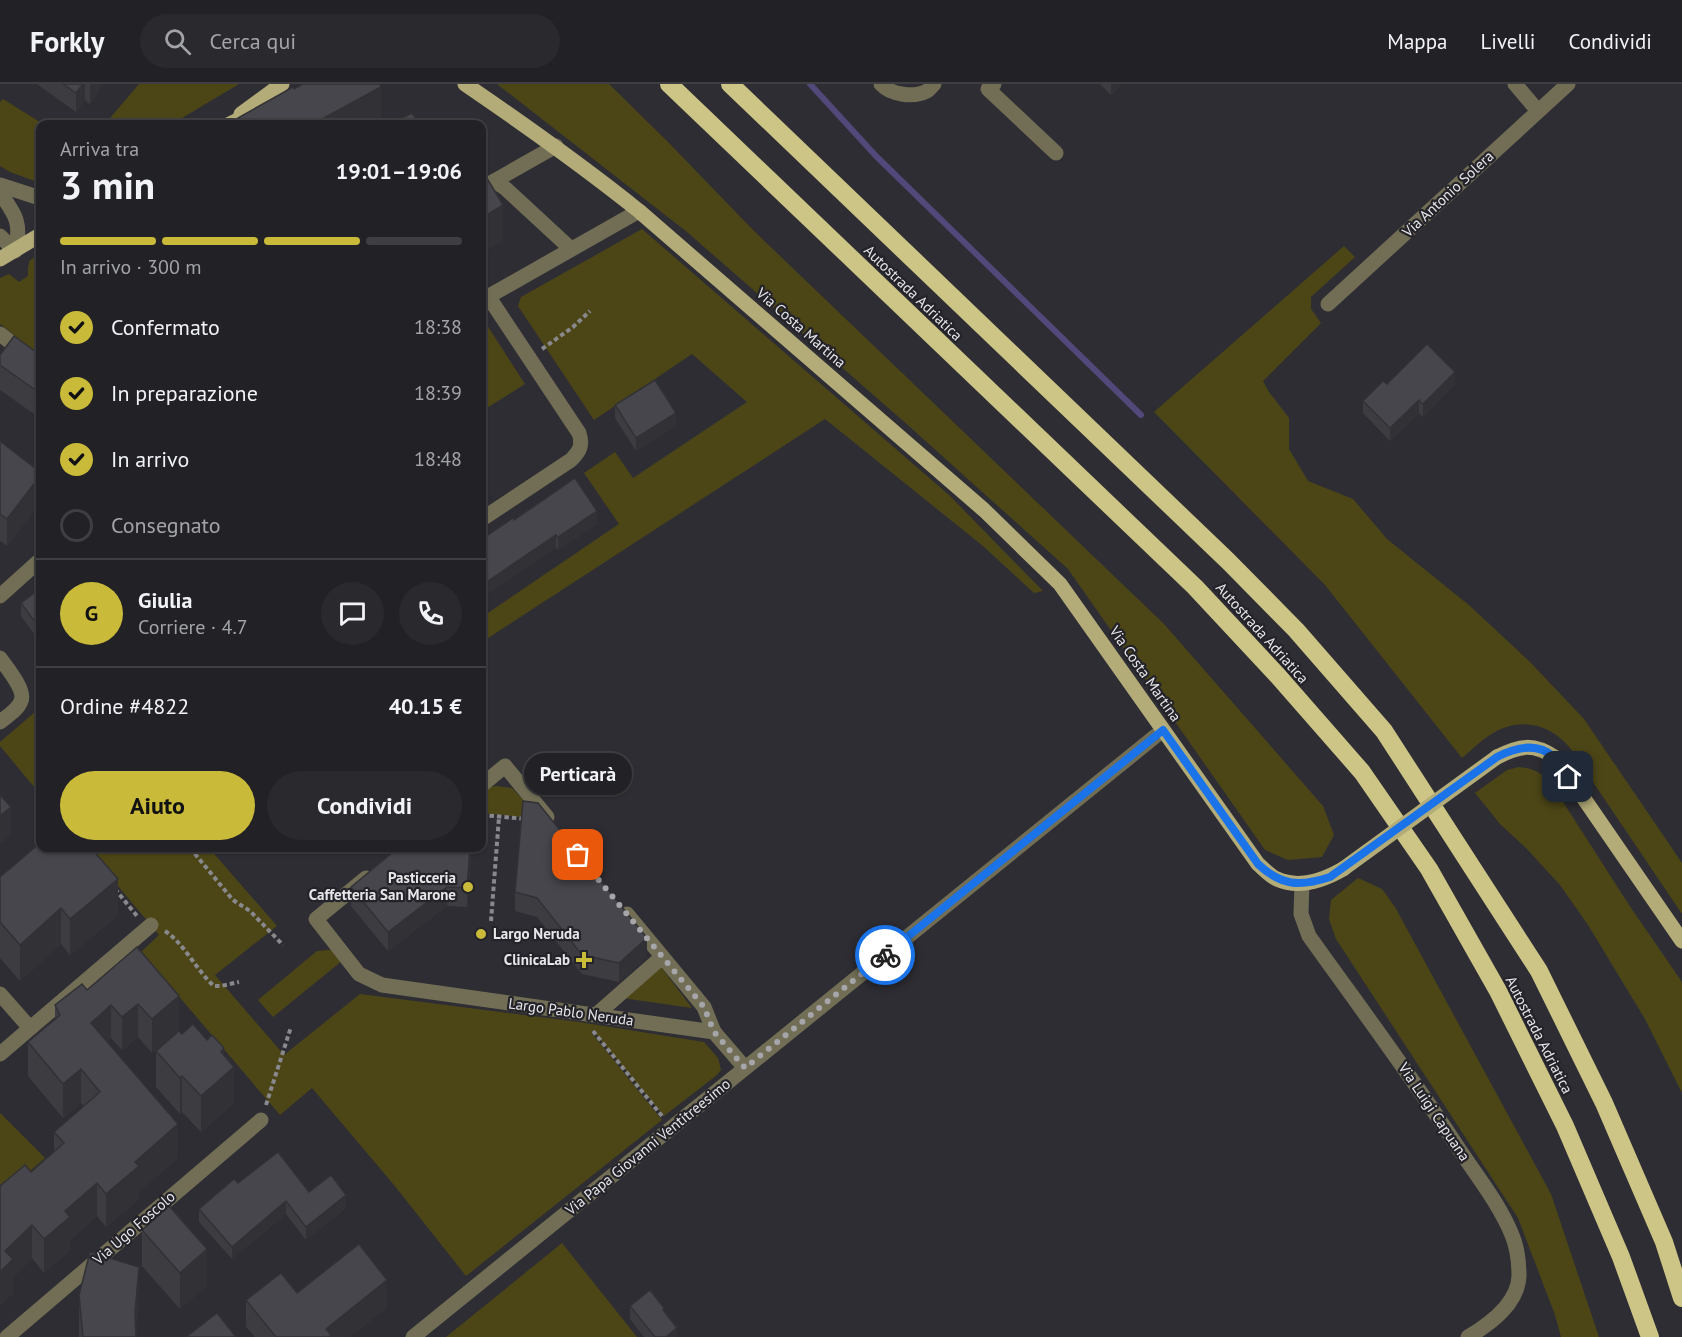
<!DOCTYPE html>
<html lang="it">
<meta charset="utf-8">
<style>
:root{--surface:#222226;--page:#2a2a2e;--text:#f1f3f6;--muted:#a2a4a7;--line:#3f3f43;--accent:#caba3a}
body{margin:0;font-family:"PT Sans",sans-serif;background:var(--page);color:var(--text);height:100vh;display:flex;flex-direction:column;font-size:22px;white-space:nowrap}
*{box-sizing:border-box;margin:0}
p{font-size:20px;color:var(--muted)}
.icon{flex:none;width:33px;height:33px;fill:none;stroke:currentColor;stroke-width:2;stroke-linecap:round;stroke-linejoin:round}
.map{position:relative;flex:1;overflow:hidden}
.panel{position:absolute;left:36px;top:36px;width:450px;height:732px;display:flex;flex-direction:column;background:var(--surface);border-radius:12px;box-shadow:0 2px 4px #0004,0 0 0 2px var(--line)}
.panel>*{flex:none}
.pin{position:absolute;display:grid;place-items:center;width:51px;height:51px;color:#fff;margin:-26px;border-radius:12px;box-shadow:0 3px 9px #0006}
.courier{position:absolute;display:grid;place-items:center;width:60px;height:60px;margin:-30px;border:4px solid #1a73e8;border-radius:50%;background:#fff;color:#222;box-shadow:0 2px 8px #0007}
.bubble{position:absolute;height:42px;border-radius:21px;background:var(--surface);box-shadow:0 2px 4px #0004,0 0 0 2px var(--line);font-size:20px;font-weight:700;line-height:42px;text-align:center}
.head em{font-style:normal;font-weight:700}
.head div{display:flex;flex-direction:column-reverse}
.head{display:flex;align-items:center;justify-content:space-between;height:102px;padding:0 24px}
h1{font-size:39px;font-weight:700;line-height:45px}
.bar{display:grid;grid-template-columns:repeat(4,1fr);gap:9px 6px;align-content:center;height:72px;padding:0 24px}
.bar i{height:8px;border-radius:4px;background:var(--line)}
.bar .current{background:var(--accent)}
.bar p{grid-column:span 4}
.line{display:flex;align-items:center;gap:15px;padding:0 24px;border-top:2px solid var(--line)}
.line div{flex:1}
.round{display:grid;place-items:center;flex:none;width:63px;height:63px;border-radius:32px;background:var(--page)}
ol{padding:0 24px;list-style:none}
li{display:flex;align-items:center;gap:18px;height:66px}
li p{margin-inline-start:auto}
li .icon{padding:6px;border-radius:50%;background:var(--accent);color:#111;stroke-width:4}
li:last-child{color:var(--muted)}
li i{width:33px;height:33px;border:3px solid var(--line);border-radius:50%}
.button{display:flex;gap:12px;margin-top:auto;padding:12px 24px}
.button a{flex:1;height:69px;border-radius:36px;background:var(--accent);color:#111;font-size:24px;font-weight:700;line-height:69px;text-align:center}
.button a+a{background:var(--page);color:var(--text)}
header{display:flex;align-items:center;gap:36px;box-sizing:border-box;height:84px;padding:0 30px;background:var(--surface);border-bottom:2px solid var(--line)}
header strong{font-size:28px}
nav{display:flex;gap:33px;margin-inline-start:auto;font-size:21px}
.search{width:420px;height:54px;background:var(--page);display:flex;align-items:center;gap:15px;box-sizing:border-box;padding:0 21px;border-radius:33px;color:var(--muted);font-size:22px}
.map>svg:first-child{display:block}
</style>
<header>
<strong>Forkly</strong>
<div class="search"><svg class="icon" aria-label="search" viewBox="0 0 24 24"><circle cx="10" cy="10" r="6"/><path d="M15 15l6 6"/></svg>Cerca qui</div>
<nav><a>Mappa</a><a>Livelli</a><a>Condividi</a></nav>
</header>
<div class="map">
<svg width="1682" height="1253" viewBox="0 0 1682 1253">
<rect width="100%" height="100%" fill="#2e2d33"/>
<g fill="#4c4617">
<polygon points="139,0 239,0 172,40 105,40"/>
<polygon points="497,0 609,0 668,58 754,147 1164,540 1323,722 1334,751 1322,773 1288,776 1265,766 1068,485 910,343 687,148"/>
<polygon points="3,15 43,40 40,40 40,99 10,88 0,82 0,18"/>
<polygon points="642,145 949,411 1043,507 1034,509 983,462 825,335 482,558 482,533 619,440 584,389 615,368 633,394 747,318 692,270 594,336 518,222 521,213"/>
<path d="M1344,162l11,11 -44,40v12l10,14 -58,58 6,11 20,26v31l19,32 45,18 34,40 83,67 60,56 54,57 98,144v51l-112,-166c-19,-23 -47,-31 -75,-16 -12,6 -23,18 -33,26l-137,-173 -171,-173z"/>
<polygon points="40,170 40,271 0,240 0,194 9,190 19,198 28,192 28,183 30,176"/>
<polygon points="483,235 525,300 482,327 482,236"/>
<polygon points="40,594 40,710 0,662 0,658 35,628 39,615 34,600"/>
<path d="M1519,683c13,1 20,5 30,13l80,125 53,77v111l-37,-74 -57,-94 -28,-40 -34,-37 -26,-24 -25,-31 32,-23z"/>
<polygon points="497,702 512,704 541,735 482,729 482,707 490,703"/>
<polygon points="86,764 209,764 277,842 215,891 284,971 360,910 579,938 704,958 718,974 721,986 717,991 664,1032 593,947 591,948 662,1036 466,1192 394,1101 312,1004 280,1031 141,868 159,851"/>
<polygon points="1358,794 1382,805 1395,823 1551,1110 1599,1253 1561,1253 1555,1231 1518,1134 1336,855 1329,835 1331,816"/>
<polygon points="328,866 339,866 348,872 273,933 258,916 317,867"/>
<polygon points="661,883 692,924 622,914"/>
<polygon points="0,1029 45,1074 0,1113"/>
<polygon points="562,1159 637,1253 446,1253"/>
</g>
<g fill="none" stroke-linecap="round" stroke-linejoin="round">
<polyline stroke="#53487a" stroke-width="6" points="810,0 876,72 1141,331"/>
<g stroke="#89888d" stroke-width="4" stroke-dasharray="4.5 3" stroke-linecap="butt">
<polyline points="542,265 573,243 590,227"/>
<polyline points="482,731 526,735"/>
<polyline points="190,764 233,816 250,827 283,861"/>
<polyline points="115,805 137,832"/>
<polyline points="491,837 499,733"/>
<path d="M165,847c19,12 31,39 49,55h7l18,-4"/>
<polyline points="593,947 662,1032"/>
<polyline points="266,1021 291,943"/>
</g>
<g stroke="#716e55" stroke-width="15">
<path d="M881,0c10,11 33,14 46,7 3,-2 5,-5 7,-7"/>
<polyline points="994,0 988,5 1056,69"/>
<polyline points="1515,0 1538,27"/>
<polyline points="494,97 505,104 571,165"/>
<polyline points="0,101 40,114"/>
<polyline points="482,104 556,62"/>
<path d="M0,109c16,22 22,31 15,58l-15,-15"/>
<polyline points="482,216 639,127"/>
<polyline points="1328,220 1568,0"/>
<polyline points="0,250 40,281"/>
<path d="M482,435l89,-59c9,-9 12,-15 8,-27l-91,-137"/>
<polyline points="0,512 40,476"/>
<path d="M0,574c6,9 26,32 21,43 -3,9 -14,15 -21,21"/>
<polyline points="482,701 505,682 547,733"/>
<polyline points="366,794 316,835 359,890 382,901 714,948 745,984"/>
<path d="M1302,799l-1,31 8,22c50,70 101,138 148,210 19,29 42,57 55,89 5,12 7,28 7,41 -1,28 -29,48 -51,61"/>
<polyline points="627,830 704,923 714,948"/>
<polyline points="0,910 30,944"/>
<polyline points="596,931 662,873"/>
<polyline points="0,970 151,841"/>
<polyline points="7,1253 261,1036"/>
<polyline points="413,1253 1163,646"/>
</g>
<g stroke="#b3ac78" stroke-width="15">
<path d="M465,0c60,41 118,82 174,127l345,299 76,74 198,280c6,5 12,12 19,15 22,10 47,1 66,-10"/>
<polyline points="241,30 282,0"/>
<polyline points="230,40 254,28"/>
<polyline points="0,175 40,151"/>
<path d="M1497,673c23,-12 37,-14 59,1l126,183"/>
</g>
<g stroke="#cdc586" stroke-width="18">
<polyline points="669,0 1195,503 1278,592 1362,688 1429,785 1498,907 1565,1042 1621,1173 1650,1253"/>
<polyline points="730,0 1228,477 1296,546 1384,647 1539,887 1604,1019 1664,1158 1682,1214"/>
</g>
<polyline stroke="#b3ac78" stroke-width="15" points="1343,785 1497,673"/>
</g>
<g fill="#3d3c41">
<polygon points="37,0 104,0 90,20 85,16 76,28"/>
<polygon points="1100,0 1122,0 1111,11"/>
<polygon points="0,271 40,271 34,330 0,306"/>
<polygon points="1387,300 1455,300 1423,333 1419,329 1390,357 1363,329 1363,317"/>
<polygon points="615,321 676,342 636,367 615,334"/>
<polygon points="0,357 40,388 40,419 7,462 0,457"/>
<polygon points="514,436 597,440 558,466 556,464"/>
<polygon points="40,505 40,558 21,532 21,519"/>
<polygon points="523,717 647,873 619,898 582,890 537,833 515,827 515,808"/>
<polygon points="472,764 467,823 447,822 388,867 351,822 351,803"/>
<polygon points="0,793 118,831 70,871 61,860 20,897 0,874"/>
<polygon points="137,863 179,946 152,969 138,953 122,966 111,954 107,958 178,1074 139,1108 139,1115 106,1143 97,1132 70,1156 70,1166 44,1189 32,1174 13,1193 13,1209 0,1221 31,1088 54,1067 54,1048 84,1022 81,1019 63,1034 28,992 28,958 55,935 55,921 87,906"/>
<polygon points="182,950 207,956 224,971 234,1019 201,1048 182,1028 180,1030 156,1003 156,967"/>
<polygon points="238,1099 309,1108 346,1124 306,1156 286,1130 232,1175 199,1138 199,1125"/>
<polygon points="142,1146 207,1201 180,1225 142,1182"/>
<polygon points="297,1209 387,1223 350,1253 255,1253 246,1243 246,1216"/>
<polygon points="79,1211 139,1219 136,1253 79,1253"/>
<polygon points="630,1222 664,1228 677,1253 644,1253 630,1235"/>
</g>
<g fill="#323135">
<polygon points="83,0 85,0 85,16 76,28 76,9"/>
<polygon points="91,0 104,0 90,20 90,1"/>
<polygon points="1111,0 1122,0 1111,11"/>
<polygon points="381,3 381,39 379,40 313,40"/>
<polygon points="503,121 503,157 482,170 482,134"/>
<polygon points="1455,288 1455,300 1423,333 1423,320"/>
<polygon points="40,296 40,320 34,330 34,305"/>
<polygon points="1419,316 1419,329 1390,357 1390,344"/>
<polygon points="676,329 676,342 636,367 636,354"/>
<polygon points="40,392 40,419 7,462 7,435"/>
<polygon points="597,427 597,440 558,466 558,453"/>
<polygon points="556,451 556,464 482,514 482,501"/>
<polygon points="11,723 11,751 0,760 0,732"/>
<polygon points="470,764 472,764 467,823 467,804"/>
<polygon points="118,795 118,831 70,871 70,835"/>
<polygon points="447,803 447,822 388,867 388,848"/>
<polygon points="61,824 61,860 20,897 20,861"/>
<polygon points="647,854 647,873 619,898 619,879"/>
<polygon points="179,912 179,946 152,969 152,935"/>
<polygon points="138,920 138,953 122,966 122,933"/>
<polygon points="111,921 111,954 91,972 91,939"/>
<polygon points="224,964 224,992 234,983 234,1019 201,1048 201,1012 221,968"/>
<polygon points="81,985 81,1019 63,1034 63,1000"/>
<polygon points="182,992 182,1028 180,1030 180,994"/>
<polygon points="178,1040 178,1074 139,1108 139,1115 106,1143 106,1110 135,1078"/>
<polygon points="97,1099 97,1132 70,1156 70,1166 44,1189 44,1155 65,1127"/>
<polygon points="346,1111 346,1124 306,1156 306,1143"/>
<polygon points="286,1117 286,1130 232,1175 232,1163"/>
<polygon points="32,1141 32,1174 13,1193 13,1209 0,1221 0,1188 5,1167"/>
<polygon points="207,1165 207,1201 180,1225 180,1189"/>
<polygon points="139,1183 139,1219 136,1253 135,1229"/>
<polygon points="387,1196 387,1223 350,1253 326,1253 326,1245"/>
<polygon points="677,1244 677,1253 666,1253"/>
</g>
<g fill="#47464c" stroke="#323135" stroke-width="1.5">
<polygon points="63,0 83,0 76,9"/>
<polygon points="303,0 380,0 381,3 313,40 241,40 242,40 238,34 293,3 294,5"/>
<polygon points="412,29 419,40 391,40"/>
<polygon points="482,86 503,121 482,134"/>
<polygon points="14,252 40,271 40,296 34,305 0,281 0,271"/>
<polygon points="1427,260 1455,288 1423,320 1419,316 1390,344 1363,317 1383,297 1387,300"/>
<polygon points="655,296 676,329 636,354 615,321"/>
<polygon points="0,357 40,388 40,392 7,435 0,430"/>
<polygon points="575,394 597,427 558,453 556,451 482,501 482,455 513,434 514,436"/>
<polygon points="40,505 40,545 21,519"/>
<polygon points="0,711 11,723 0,732"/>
<polygon points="523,717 538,719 647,854 619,879 582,871 537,814 515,808"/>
<polygon points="40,759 40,764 91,764 118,795 70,835 61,824 20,861 0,838 0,793"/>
<polygon points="398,764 470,764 467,804 447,803 388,848 351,803"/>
<polygon points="137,863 179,912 152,935 138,920 122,933 111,921 91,939 178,1040 135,1078 139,1082 106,1110 97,1099 65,1127 70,1133 44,1155 32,1141 5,1167 13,1175 0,1188 0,1102 25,1081 31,1088 64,1059 54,1048 100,1008 81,985 63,1000 28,958 60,931 55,921 82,900 87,906"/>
<polygon points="193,940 207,956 212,951 224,964 221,968 234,983 201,1012 182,992 180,994 156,967 179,947 182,950"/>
<polygon points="278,1068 309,1108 331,1091 346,1111 306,1143 286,1117 232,1163 199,1125 234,1095 238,1099"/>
<polygon points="169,1122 207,1165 180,1189 142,1146"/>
<polygon points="359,1160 387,1196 326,1245 331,1251 329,1253 276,1253 246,1216 281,1189 297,1209"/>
<polygon points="90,1168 139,1183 135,1229 136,1253 83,1253 79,1211"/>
<polygon points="650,1206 664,1224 663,1226 677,1244 666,1253 655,1253 630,1222"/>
<polygon points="217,1229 236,1253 186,1253"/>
</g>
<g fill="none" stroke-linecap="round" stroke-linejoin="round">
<polyline stroke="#a6a6aa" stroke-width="6" stroke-dasharray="0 10.8" points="578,771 704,923 714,948 745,984 885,871"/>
<path stroke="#1a73e8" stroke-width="8" d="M885,871l278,-225 95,134c23,22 42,23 72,13l167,-120c19,-10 40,-15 57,0 6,5 10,13 14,20"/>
</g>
<g fill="#caba3a" stroke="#242329" stroke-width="2">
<circle cx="468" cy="803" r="6"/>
<circle cx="481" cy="850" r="6"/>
<path d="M581 867h6v6h6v6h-6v6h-6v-6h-6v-6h6z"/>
</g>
<g text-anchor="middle" stroke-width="4.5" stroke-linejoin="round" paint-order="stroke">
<g font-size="15" fill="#e7e7ea" stroke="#242329">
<text transform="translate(1448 110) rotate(-43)" y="5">Via Antonio Solera</text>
<text transform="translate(913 209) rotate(44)" y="5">Autostrada Adriatica</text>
<text transform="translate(801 244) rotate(41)" y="5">Via Costa Martina</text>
<text transform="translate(1262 549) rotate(48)" y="5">Autostrada Adriatica</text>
<text transform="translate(1145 590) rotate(55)" y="5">Via Costa Martina</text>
<text transform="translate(571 928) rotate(8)" y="5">Largo Pablo Neruda</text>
<text transform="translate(1539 951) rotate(63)" y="5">Autostrada Adriatica</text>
<text transform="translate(1434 1028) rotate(56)" y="5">Via Luigi Capuana</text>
<text transform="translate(648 1063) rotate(-39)" y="5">Via Papa Giovanni Ventitreesimo</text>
<text transform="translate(134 1144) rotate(-41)" y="5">Via Ugo Foscolo</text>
</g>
<g font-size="15" font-weight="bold" fill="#e7e7ea" stroke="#242329" text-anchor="end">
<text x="456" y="799">Pasticceria<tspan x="456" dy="17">Caffetteria San Marone</tspan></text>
<text x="493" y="855" text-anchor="start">Largo Neruda</text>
<text x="570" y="881">ClinicaLab</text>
</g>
</g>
</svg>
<div class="pin" style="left:578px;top:771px;background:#ea580c"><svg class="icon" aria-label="bag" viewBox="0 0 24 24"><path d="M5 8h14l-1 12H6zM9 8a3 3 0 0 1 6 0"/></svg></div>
<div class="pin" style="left:1568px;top:693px;background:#1f2937"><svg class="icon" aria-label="home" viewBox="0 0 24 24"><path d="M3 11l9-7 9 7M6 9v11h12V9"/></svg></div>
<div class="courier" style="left:885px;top:871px"><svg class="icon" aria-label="bike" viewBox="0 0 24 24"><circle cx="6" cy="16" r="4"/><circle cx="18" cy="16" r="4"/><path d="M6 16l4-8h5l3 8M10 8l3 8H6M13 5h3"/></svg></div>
<div class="bubble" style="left:524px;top:669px;width:108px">Perticarà</div>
<section class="panel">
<div class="head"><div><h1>3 min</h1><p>Arriva tra</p></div><em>19:01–19:06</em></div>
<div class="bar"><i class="current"></i><i class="current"></i><i class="current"></i><i></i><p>In arrivo · 300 m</p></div>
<ol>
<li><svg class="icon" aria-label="check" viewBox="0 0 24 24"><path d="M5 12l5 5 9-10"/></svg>Confermato<p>18:38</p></li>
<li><svg class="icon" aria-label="check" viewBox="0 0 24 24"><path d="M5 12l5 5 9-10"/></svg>In preparazione<p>18:39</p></li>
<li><svg class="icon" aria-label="check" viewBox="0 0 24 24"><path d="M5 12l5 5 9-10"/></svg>In arrivo<p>18:48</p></li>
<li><i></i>Consegnato</li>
</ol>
<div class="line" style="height:108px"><b class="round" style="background:var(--accent);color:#111">G</b><div><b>Giulia</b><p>Corriere · 4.7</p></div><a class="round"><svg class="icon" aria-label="chat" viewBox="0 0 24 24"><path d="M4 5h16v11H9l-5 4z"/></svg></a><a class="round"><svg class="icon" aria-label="phone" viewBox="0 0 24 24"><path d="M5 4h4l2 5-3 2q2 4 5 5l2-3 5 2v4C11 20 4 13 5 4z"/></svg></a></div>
<div class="line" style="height:78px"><div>Ordine #4822</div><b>40.15 €</b></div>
<div class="button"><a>Aiuto</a><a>Condividi</a></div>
</section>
</div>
